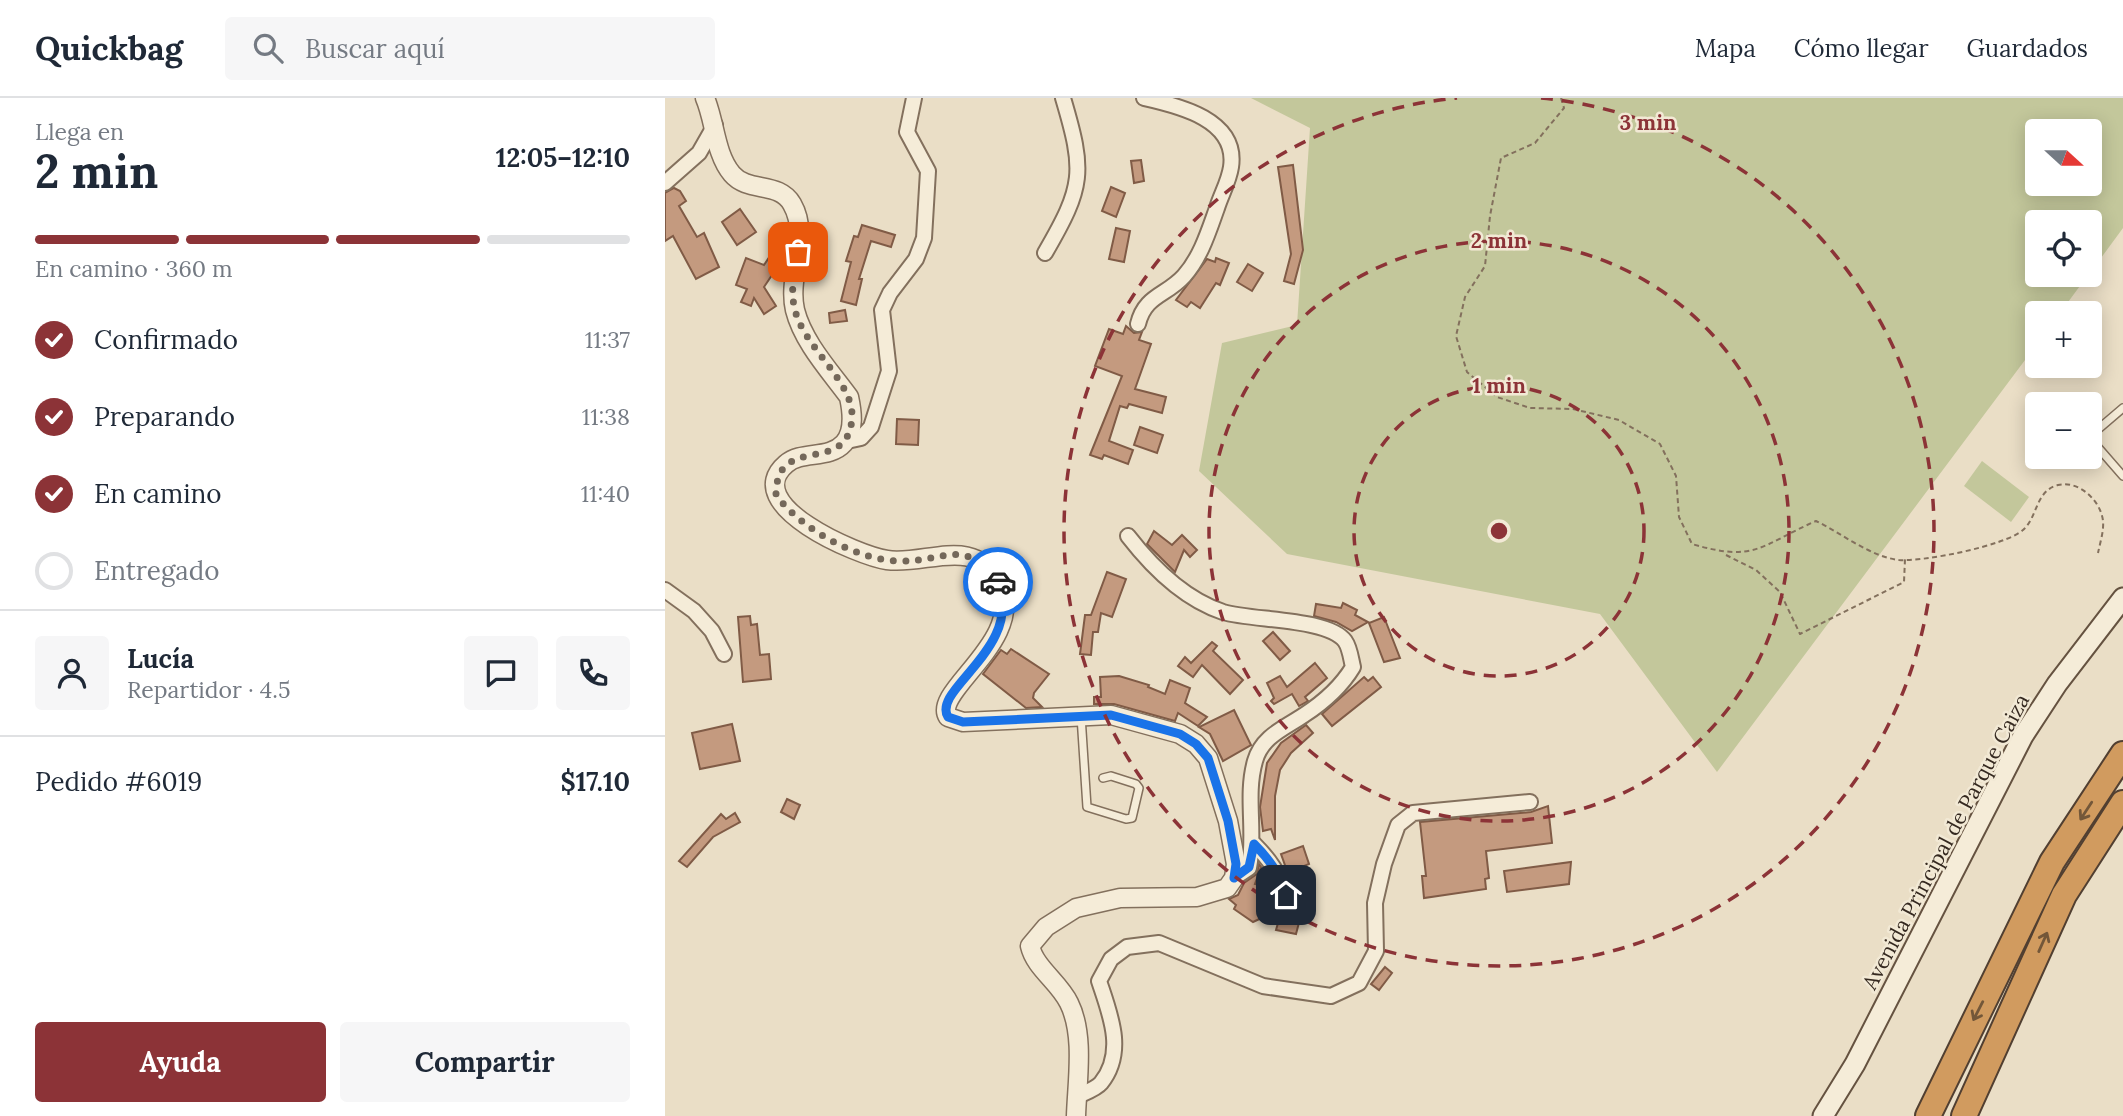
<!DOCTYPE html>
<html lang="es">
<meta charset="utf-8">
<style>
:root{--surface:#fff;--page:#f6f6f7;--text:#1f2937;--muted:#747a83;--line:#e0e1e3;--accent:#8c3337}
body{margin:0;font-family:Lora,serif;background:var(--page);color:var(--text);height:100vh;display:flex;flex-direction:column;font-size:26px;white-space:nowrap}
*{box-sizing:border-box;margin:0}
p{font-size:23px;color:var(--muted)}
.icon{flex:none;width:38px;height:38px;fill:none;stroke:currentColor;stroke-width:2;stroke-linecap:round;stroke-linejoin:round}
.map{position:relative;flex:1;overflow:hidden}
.details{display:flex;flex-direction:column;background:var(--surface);width:665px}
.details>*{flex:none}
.needle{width:46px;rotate:111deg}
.controls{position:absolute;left:1360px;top:21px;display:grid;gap:14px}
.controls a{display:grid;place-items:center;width:77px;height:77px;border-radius:7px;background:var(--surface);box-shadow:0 4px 18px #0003;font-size:35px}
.pin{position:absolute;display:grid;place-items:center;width:60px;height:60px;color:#fff;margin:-30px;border-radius:14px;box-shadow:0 4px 10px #0006}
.courier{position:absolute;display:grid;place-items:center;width:70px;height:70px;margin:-35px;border:5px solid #1a73e8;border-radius:50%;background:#fff;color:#222;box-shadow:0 2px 9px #0007}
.headline em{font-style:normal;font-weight:700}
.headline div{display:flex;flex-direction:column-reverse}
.headline{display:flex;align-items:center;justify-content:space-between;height:119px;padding:0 35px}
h1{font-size:46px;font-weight:700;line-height:52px}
.bar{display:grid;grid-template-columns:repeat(4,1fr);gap:10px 7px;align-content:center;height:84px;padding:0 35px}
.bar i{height:9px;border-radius:5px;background:var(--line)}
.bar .active{background:var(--accent)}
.bar p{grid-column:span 4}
.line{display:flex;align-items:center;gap:18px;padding:0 35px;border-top:2px solid var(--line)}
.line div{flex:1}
.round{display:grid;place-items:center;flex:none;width:74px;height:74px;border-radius:7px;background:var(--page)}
ol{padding:0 35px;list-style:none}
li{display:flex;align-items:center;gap:21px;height:77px}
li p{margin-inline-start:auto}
li .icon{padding:7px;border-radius:50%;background:var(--accent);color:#fff;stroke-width:4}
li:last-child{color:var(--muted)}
li i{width:38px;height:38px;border:4px solid var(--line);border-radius:50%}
.primary-button{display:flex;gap:14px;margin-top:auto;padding:14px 35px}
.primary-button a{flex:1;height:80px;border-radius:7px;background:var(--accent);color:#fff;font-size:28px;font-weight:700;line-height:80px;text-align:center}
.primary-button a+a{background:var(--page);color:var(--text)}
header{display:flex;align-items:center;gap:42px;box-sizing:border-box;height:98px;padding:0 35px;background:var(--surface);border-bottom:2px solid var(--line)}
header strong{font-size:33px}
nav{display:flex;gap:38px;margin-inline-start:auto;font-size:24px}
.search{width:490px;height:63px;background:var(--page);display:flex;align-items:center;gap:18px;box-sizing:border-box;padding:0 24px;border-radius:7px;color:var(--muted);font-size:26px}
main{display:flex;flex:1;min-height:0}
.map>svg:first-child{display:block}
</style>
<header>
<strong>Quickbag</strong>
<div class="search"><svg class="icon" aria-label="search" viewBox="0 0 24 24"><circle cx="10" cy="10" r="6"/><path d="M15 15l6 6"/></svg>Buscar aquí</div>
<nav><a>Mapa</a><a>Cómo llegar</a><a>Guardados</a></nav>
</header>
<main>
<section class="details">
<div class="headline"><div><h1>2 min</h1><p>Llega en</p></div><em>12:05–12:10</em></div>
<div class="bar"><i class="active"></i><i class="active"></i><i class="active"></i><i></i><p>En camino · 360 m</p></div>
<ol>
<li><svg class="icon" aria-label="check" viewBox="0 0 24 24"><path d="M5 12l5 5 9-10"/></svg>Confirmado<p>11:37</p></li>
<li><svg class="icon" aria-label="check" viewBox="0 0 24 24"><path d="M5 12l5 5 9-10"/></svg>Preparando<p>11:38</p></li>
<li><svg class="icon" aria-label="check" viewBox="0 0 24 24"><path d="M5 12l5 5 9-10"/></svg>En camino<p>11:40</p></li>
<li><i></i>Entregado</li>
</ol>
<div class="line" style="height:126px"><a class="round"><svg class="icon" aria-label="person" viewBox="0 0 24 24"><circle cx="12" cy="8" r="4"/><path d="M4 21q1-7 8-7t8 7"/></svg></a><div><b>Lucía</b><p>Repartidor · 4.5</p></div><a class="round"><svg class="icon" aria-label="chat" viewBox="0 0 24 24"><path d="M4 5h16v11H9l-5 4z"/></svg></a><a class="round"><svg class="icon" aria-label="phone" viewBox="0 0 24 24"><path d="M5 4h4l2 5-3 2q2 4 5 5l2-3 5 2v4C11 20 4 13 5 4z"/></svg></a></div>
<div class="line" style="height:91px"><div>Pedido #6019</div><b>$17.10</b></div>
<div class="primary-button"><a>Ayuda</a><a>Compartir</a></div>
</section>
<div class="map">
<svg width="1458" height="1018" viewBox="0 0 1458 1018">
<rect width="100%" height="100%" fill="#eadec6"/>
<g fill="#c3c79b" fill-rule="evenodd">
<path d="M586,0h872v130l-33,45 -1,-51h-52v53h51l-28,38h-23v31l-320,428 -117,-158 -313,-60 -88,-83 23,-128 75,-18 13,-197zM1372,33h52v53h-52z"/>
<polygon points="1317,363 1364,399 1346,424 1299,388"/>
</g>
<g fill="#c49a7f" stroke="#805b46" stroke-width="2">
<polygon points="476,62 479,83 469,85 466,63"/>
<polygon points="628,67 638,152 629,186 619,183 626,156 613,69"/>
<polygon points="446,89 460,95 451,119 437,113"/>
<polygon points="9,90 15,93 21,103 14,108 32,139 39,135 54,169 31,181 8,138 0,143 0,95"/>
<polygon points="75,111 91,134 72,147 57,124"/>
<polygon points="197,127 230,137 226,149 206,143 194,181 197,181 191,207 176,203 186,164 181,163 189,138 193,139"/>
<polygon points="451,130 465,133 459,164 444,161"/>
<polygon points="105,158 115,165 99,189 111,208 99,216 89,200 86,208 76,204 82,191 71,187 81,160 99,167"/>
<polygon points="551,160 564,165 555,187 551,185 535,210 526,204 522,209 511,202 542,161 550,164"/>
<polygon points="583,166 598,175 587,193 572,184"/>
<polygon points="180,212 182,223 165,225 164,215"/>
<polygon points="461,228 469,235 477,234 474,242 486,246 470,291 501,299 497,315 464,306 462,310 455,308 444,343 468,352 463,366 439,357 437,361 425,357 457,278 430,268 444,231 458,236"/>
<polygon points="232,321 254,322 253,347 231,346"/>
<polygon points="475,329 498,337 492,355 469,347"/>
<polygon points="489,433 507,447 517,437 532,452 525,459 519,452 510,474 482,446"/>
<polygon points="442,474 461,481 447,519 436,515 433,534 428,534 426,557 415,556 420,517 426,517"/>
<polygon points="678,505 692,512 690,517 703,524 687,533 671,524 649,518 651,506 676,510"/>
<polygon points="85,518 86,527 92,526 95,557 104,556 106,581 78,584 73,519"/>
<polygon points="719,519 735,560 719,564 704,525"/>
<polygon points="608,534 625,553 615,562 598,543"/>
<polygon points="547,544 552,548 548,553 578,582 565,596 537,567 528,579 513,568 520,559 526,565"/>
<polygon points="346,551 384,576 369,595 368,600 377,609 361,610 318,576 336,552 342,556"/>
<polygon points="650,565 662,580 640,599 643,603 634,608 627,596 609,606 606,603 609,600 602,585 615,578 622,589"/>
<polygon points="454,578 484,587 483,589 500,596 505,582 525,590 520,605 542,619 533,628 513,615 510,623 449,606 429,606 429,599 436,599 435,579"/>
<polygon points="699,579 703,583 708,579 716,589 667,628 657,616"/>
<polygon points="569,612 586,647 558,663 545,636 534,629"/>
<polygon points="67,626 75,663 35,671 27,635"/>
<polygon points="641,627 648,635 626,655 615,672 610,698 610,742 606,731 598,733 595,709 602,665 616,645"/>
<polygon points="122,701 135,707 129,721 116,714"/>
<polygon points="883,708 887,745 821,753 824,780 820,781 821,791 759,800 757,778 761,778 755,724 866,714"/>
<polygon points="70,715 75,724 48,739 22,769 14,763 56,716 61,721"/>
<polygon points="638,748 644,766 639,768 643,779 636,782 639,792 630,795 616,756"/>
<polygon points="906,764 904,786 842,794 839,773"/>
<polygon points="594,766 596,769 590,786 606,789 603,805 637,813 631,836 611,832 613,825 605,816 588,824 569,811 571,807 564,801 573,797 579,785 592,776"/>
<polygon points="720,869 727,875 714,892 706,886"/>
</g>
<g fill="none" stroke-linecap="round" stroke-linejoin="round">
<g stroke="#83705d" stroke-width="10">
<g id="service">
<polyline points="1424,339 1458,378"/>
<polyline points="1424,339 1458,310"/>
<polyline points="416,618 422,709 461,721 467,720 474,690 471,686 446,678 438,680"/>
</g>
</g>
<g stroke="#83705d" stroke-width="18">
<g id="minor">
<polyline points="0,85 34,55 50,27"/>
<path d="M380,155c39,-67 40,-81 18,-155"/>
<path d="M473,226c7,-29 28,-28 46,-48 17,-19 25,-46 33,-68 4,-13 12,-27 14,-41 7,-47 -51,-61 -87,-69"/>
<polyline points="182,343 196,340 206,329 224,273 217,212 225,195 251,161 259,140 263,73 242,34 249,0"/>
<path d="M463,438c24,31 56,63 95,76 30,9 105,6 122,29 5,7 6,18 8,26 -12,20 -29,35 -49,48 -19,13 -42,21 -49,46 -10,35 1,71 -6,107l-15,10"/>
<polyline points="0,492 29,513 47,533 59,556"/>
<path d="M589,746c16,16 25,29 32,51"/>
<path d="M411,999c8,-4 20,-8 25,-14 25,-31 9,-69 -2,-102l12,-22 16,-12 32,-4 104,43 68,10 28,-13 17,-32 -1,-48 9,-39 14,-39 15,-12 117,-11"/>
</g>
</g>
<g stroke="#83705d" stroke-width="21">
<path id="tertiary" d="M40,0c10,23 10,56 27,76 16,19 47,7 60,30 19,33 -5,72 3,106 8,32 35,61 54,87 3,14 6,34 -5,46 -15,17 -42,7 -58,21 -48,41 73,92 101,96 39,6 87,-26 112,23 29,57 -68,108 -51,134l15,5 148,-7 69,19 16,10 12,14 20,63 8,43 -2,14 -7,10 -30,9 -77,1 -44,10 -30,19 -16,19c5,22 29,36 39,57 16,32 8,79 7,113"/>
</g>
<g stroke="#655240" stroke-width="23">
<polyline id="secondary" points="1158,1018 1190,966 1358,638 1392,586 1458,500"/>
</g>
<g stroke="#513f31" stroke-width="28">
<g id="motorway">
<polyline points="1263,1018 1387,764 1458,656"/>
<polyline points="1299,1018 1399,797 1458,705"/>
</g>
</g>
<g stroke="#83705d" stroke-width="2" stroke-dasharray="5 3.5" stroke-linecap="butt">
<path d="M896,0l3,10 -29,35 -34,15 -11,58 -5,50 -20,31 -9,39 11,36 30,25 33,11 43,1 46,11 41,24 16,32 3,41 13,27c64,19 69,1 124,-23 25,12 55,36 83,39 23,2 106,-14 124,-30 15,-13 12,-39 35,-45 21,-5 43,16 45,36 1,10 -3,22 -5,32"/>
<polyline points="1061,457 1091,472 1115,494 1135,536 1239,484 1240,461"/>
</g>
<use href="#service" stroke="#f5ecd8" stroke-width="7"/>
<use href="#minor" stroke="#f5ecd8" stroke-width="14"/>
<use href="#tertiary" stroke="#f5ecd8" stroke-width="18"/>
<use href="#secondary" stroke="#f5ecd8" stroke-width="19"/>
<use href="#motorway" stroke="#d19b5f" stroke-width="24"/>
</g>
<defs><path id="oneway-shaft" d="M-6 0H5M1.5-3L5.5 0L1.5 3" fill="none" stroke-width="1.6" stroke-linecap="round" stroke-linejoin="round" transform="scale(1.75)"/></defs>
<g stroke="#735739">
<use href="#oneway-shaft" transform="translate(1421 713) rotate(123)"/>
<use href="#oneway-shaft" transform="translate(1378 844) rotate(-66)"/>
<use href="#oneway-shaft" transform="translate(1313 913) rotate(117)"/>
</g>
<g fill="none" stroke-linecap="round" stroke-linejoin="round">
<path stroke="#74685a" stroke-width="7" stroke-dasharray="0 12.6" d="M133,154c-4,19 -8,39 -3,58 9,38 59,71 57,108 -4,60 -76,13 -76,77 25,34 82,66 125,66 43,1 63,-25 97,21"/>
<path stroke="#1a73e8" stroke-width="9" d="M333,484c26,67 -67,107 -50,135l15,5 148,-7 69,19 16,10 12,14 20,63 8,43 -2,14 15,-11 5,-23c16,16 25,29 32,51"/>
</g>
<g fill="none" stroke="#8c3337" stroke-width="3.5" stroke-dasharray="12 9">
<circle cx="834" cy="433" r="145"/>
<circle cx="834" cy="433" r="290"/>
<path d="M876 0A435 435 0 1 1 792 0"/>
</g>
<g text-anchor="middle" stroke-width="5" stroke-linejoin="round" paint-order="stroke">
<g font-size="21" fill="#352920" stroke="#f2e9d5">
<text transform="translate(1281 744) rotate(-62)" y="7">Avenida Principal de Parque Caiza</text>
</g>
</g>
<circle cx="834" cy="433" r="10" fill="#8c3337" stroke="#f2e9d5" stroke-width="3.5"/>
<g font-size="21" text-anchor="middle" font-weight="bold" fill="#8c3337" stroke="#f2e9d5" stroke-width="5" stroke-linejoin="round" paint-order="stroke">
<text x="983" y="32">3 min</text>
<text x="834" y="150">2 min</text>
<text x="834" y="295">1 min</text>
</g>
</svg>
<div class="controls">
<a><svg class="needle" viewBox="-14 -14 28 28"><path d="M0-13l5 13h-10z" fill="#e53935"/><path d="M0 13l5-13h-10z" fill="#747a83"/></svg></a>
<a><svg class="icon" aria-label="locate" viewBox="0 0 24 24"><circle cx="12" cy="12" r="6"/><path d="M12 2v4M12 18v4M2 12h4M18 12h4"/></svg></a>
<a>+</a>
<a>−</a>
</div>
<div class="pin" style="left:133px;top:154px;background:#ea580c"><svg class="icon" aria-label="bag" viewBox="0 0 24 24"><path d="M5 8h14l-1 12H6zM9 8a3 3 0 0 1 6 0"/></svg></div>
<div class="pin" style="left:621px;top:797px;background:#1f2937"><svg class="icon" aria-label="home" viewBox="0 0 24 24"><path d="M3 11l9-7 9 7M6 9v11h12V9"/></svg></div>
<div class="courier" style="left:333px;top:484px"><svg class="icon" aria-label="car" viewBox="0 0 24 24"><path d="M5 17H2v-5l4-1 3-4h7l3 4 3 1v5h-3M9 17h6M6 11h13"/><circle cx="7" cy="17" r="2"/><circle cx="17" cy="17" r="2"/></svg></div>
</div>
</main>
